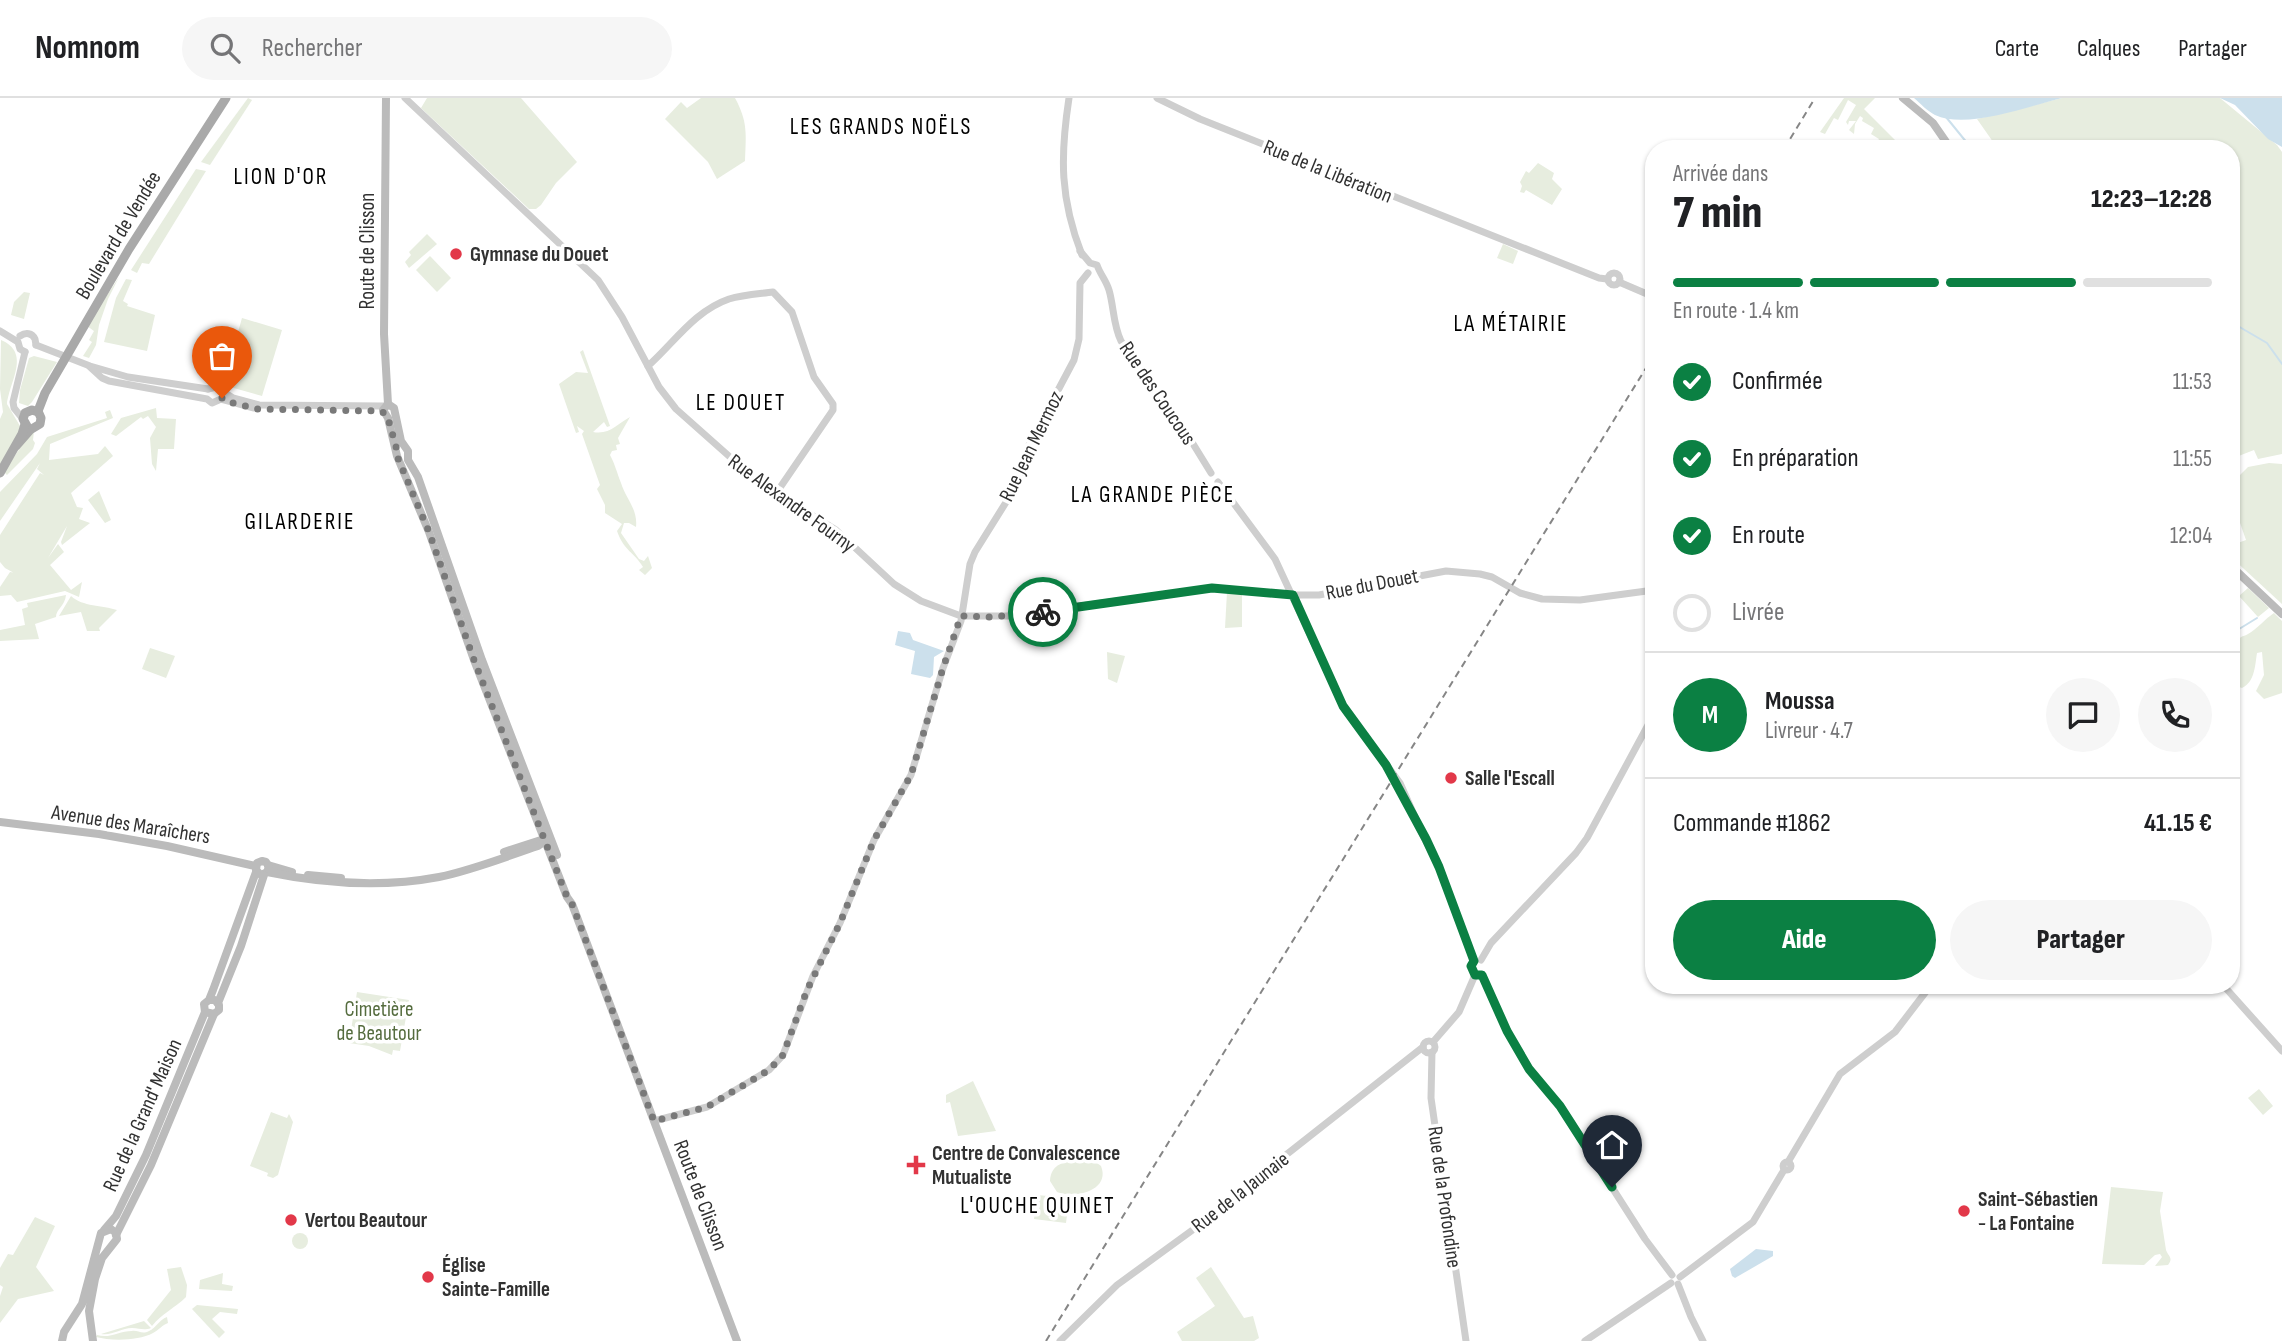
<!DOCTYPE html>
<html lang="fr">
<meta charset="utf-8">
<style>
:root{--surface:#fff;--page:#f6f6f6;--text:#202124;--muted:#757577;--line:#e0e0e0;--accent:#0b8043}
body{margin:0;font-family:"Sofia Sans Condensed",sans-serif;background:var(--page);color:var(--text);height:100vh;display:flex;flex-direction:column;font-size:26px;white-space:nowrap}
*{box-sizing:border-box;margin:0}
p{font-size:23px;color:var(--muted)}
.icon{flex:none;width:38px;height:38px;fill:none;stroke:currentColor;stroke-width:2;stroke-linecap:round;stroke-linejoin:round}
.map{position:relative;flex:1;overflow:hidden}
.panel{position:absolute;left:1645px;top:42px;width:595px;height:854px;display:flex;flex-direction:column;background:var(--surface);border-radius:28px;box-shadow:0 2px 5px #0004}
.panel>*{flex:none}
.pin{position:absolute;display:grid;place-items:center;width:60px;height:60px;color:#fff;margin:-72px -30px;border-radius:50% 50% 50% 0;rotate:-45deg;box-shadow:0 0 7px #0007}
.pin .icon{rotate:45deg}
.courier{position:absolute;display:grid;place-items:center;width:70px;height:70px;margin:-35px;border:5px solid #0b8043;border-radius:50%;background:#fff;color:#222;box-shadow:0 2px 9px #0007}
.overview em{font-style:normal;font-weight:800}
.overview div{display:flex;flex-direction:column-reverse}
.overview{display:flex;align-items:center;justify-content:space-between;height:119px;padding:0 28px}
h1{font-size:46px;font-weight:800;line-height:52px}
.bar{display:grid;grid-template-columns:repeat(4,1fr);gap:10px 7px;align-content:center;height:84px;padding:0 28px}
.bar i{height:9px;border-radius:5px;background:var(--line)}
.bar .selected{background:var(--accent)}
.bar p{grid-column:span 4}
.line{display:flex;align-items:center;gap:18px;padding:0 28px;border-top:2px solid var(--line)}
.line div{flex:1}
.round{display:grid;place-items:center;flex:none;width:74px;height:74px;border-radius:37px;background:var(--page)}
ol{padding:0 28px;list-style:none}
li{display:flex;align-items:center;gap:21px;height:77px}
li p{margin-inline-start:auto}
li .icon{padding:7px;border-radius:50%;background:var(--accent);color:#fff;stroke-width:4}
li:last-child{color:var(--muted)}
li i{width:38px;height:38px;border:4px solid var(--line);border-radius:50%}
.button{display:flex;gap:14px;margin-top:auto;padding:14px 28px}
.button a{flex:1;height:80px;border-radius:42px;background:var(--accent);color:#fff;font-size:28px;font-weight:800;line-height:80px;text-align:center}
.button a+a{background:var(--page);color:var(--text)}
header{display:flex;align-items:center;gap:42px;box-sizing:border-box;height:98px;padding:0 35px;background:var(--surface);border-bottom:2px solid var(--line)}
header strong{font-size:33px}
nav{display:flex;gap:38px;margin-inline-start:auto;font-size:24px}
.search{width:490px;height:63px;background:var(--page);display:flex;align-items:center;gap:18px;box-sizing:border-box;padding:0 24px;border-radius:38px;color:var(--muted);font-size:26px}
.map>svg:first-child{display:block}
</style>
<header>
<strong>Nomnom</strong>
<div class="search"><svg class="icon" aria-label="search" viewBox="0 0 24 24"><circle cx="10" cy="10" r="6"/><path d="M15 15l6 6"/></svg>Rechercher</div>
<nav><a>Carte</a><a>Calques</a><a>Partager</a></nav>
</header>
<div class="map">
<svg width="2282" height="1243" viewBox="0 0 2282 1243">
<rect width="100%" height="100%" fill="#fff"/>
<g fill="#e7eddf">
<polygon points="248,0 252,2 210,67 201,64"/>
<polygon points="427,0 521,0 577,64 556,85 541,107 536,111 529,111 421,10"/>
<path d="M701,0h34c13,24 11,36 10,63l-28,18 -9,-17 -43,-43 16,-17 6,6z"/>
<polygon points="1844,0 1875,0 1864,11 1898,45 1886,51 1873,51 1879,41 1871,36 1874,30 1862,23 1863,20 1860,18 1855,26 1854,36 1849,32 1856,23 1849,23 1848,27 1846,24 1856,7 1848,2 1838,22 1834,20 1825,36 1820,34"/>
<polygon points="2062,0 2220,0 2277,47 2282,54 2282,356 2258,361 2254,352 2231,361 2231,51 1998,51 1977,21"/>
<polygon points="1538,65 1554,75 1552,81 1562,91 1552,107 1526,92 1524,95 1520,94 1522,88 1520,84 1526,73 1529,75"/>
<polygon points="196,71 206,73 149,166 142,165 137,175 131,172"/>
<polygon points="427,136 437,146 409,170 405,164 411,157 409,154"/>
<polygon points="1503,146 1518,153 1513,166 1497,160"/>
<polygon points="430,158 451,180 437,194 416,172"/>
<polygon points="119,179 108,201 99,227 96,247 89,260 83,258 92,244 89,242 94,233 87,228"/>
<polygon points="126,181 132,182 123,203 128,206 127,208 155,217 147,253 104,244 116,200"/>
<polygon points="24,194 30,195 24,221 11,217 14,204"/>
<polygon points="242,220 282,232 262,298 223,287"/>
<path d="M1,242c30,13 9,40 6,64l13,22 -1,7 -19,32v-46l3,-7 -3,-23z"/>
<path d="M583,252l27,76 -3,1 -3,-5 -11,10c17,3 24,-8 37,-15l-12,21 2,6 -4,1 1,5 -5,1 -2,4c5,9 7,18 11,28 5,16 17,26 15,44l-7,-4h-5l-3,10 18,26 5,2 4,-5 4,12 -7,7 -6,-5 4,-3c-9,-15 -19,-16 -26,-36l5,-7 -17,-11v-8l-8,-16 3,-4 -18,-51 2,-3 -7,-5 2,6 -3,1 -17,-49 17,-12 12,1 -8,-21z"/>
<polygon points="34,258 57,264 32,304 28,308 19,305 20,292 29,260"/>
<polygon points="156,310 157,320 176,321 174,351 158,351 156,373 152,366 150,340 156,329 148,318 143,321 141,319 116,338 111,336 121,320"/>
<polygon points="110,312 113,320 50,346 49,362 98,356 105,348 113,358 71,395 77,409 83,410 79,421 90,425 62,447 61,444 67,428 48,460 58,446 64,454 50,467 71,492 82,484 79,499 65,493 17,504 11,497 0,498 0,489 10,474 28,477 14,475 5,470 0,464 0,437 40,375 44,377 37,371 40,365 0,423 0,394 37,356 47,339 107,320 105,314"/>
<polygon points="34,333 33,342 35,345 33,351 7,377 4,374 30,335"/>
<polygon points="2269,365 2282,366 2282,506 2231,459 2231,436 2235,446 2246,442 2232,402 2233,384 2248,369"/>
<polygon points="99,393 111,422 105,425 88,402"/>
<polygon points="2248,490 2269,510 2258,519 2239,498"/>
<polygon points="1227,494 1242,495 1242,529 1225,530"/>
<path d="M66,497c-1,11 -10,14 -10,22l-21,7 4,15 -39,2v-11l25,-5 -3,-16 6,-2 -1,-4z"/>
<path d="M71,498c12,11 31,9 46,14l-18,18 1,3h-13l-6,-19 -22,4z"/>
<path d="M2274,515l8,8v72l-18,6 -8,-8 8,-16 -2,-23 -5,1c-2,12 -2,29 -15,35l-11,-4c0,-11 0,-35 7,-44 4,-5 5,-3 10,-6 9,-5 17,-15 26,-21z"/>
<polygon points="150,550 175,558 166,580 142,571"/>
<polygon points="1107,554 1125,558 1117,585 1108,581"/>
<polygon points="357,894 409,902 400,953 393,952 392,957 369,948 349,945"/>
<polygon points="973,983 996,1033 958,1038 950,1004 946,1005 946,997"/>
<polygon points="2259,991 2273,1008 2263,1017 2248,1000"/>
<polygon points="271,1014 287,1020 289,1016 293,1024 278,1077 273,1080 267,1078 268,1075 250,1068"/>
<path d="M1079,1061l14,1 8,6c10,25 -27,33 -44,26l-7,-11c1,-18 15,-19 29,-22z"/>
<path d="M2111,1089l52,5 -3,19 6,39c2,6 8,8 2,15l-13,1 7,-9 -2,-3 -5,1 -11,10 -42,-1z"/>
<polygon points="1037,1097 1069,1100 1066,1125 1034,1121"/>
<polygon points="35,1119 55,1128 36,1169 54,1193 18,1201 0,1225 0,1198 3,1189 0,1187 0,1170 8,1156 13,1157"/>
<circle cx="300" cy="1143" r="8"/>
<path d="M181,1169l6,18 -1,12c-11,11 -25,17 -34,29l-5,-6 24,-30 -4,-21z"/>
<polygon points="1211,1169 1244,1220 1253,1218 1259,1240 1254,1243 1182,1243 1177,1234 1215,1208 1196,1180"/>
<polygon points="223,1175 222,1186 233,1188 232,1193 199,1191 200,1182"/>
<polygon points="197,1207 238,1211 237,1216 220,1214 212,1221 225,1234 219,1240 192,1211"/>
<path d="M167,1219l1,6c-6,2 -9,7 -15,10 -15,8 -42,8 -57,4l1,-2c13,4 22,-4 35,-4 6,-1 10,4 17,0 7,-3 10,-11 18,-14z"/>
<path d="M144,1223l7,7c-8,3 -11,0 -19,0 -11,0 -20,8 -31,6z"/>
</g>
<g fill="#cce0ec">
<path d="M1914,0h148c-33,8 -95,32 -127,17 -8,-4 -15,-12 -21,-17z"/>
<polygon points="2220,0 2282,0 2282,49 2268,41 2235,7"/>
<polygon points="898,533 910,535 913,542 944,553 934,559 933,577 930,580 911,576 915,553 895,547"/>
<polygon points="1756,1151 1773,1153 1773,1158 1735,1180 1732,1178 1730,1171"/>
</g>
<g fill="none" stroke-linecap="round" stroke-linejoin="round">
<g stroke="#cce0ec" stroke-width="2">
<polyline points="1946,19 1972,51"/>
<polyline points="2231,224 2267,245 2282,266"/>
<polyline points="2231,536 2257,520"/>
</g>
<g stroke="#cecece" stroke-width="7">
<polyline points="405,0 598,182 622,219 659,289 676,311 757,383 836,432 894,486 921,503 961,518 1007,518 1212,490 1293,497 1319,497 1446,473 1480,476 1492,479 1520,495 1542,501 1580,502 1654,492"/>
<path d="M1069,0c-9,59 -9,101 13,157"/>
<polyline points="1157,0 1200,21 1599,180 1607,181"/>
<path d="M1080,153l10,12 7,2c3,9 9,15 12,25 5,17 4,35 12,51l66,93 24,39"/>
<circle cx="1614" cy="181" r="6"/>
<polyline points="1619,184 1654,199"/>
<polyline points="0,233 18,244 20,251 25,254"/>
<path d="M20,238c6,-4 12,-3 15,3l1,6"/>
<polyline points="36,247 90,268 128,279 208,291"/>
<path d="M648,268c26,-23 46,-55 81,-67 14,-4 29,-5 44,-7l19,20 22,65 19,27v6l-56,82"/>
<polyline points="90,269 102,280 109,283 207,301 212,305 221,301"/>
<polyline points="208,291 216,289 233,300 259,307 384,308"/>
<polyline points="221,301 254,310"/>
<polyline points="23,321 14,310 13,304 25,254"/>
<polyline points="1218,384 1275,461 1343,608 1400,685 1419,728"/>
<polyline points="1417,726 1439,769 1474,863"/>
<polyline points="1481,862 1491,845 1576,755 1587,740 1654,616"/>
<polyline points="1482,877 1507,933 1529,970 1560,1008 1645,1141 1672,1177"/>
<polyline points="2223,887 2282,953"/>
<circle cx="1429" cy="949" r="6"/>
<polyline points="1433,944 1459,914 1475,877"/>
<polyline points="1432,954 1431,1000 1466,1243"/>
<polyline points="654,1023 707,1009 769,972 783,957 813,878 840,825 874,742 911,677 943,570 961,523 970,466 975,454 1018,385 1029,347 1074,262 1079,241 1080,185 1088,175"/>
<circle cx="1787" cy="1068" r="4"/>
<polyline points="1788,1064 1840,976 1895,934 1931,887"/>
<polyline points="1680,1179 1753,1124 1784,1072"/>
<polyline points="1678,1186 1691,1219 1703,1243"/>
<polyline points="1060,1243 1117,1187 1242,1096 1258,1079 1423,949"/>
<polyline points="1585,1243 1671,1185"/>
</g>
<g stroke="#bbb" stroke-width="8">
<polyline points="386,0 384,236 388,306"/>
<polyline points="1903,0 1933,25 1951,51"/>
<polyline points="388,306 383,312 388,320 397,358 429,434 474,562 567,799 572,806 737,1243"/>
<polyline points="388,306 394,310 401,343 408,353 408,362 418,379 482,562 557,757"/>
<polyline points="2231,468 2282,516"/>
<polyline points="0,724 99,736 167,748 255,768"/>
<polyline points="504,754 544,741"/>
<polyline points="268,767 292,774"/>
<path d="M267,774l2,-5 -3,-5 -4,-1 -5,2 -1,7 5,5 6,-3c58,12 114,16 172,5 34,-7 66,-20 99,-31l7,-5"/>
<polyline points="308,777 341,780"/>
<polyline points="209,902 215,902 219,907 219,912 214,916 205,914 204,906 209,902 213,892 256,774"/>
<polyline points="218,905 241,848 264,777"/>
<polyline points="104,1132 116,1118 146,1057 205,914"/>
<polyline points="116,1137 151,1067 214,916"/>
<polyline points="62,1243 64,1234 82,1206 101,1135 111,1131 116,1135 117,1141 102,1160 95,1181 89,1213 93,1243"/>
</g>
<g stroke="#a9a9a9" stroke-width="9">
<polyline points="27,328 23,321 25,315 32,312 38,314"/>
<polyline points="16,348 30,332 40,326 41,320 38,313 45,295 129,151 226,0"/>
<polyline points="0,375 22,336 25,326"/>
</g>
<g stroke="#868686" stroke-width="2" stroke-dasharray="7 5" stroke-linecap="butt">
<polyline points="1784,51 1815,0"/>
<polyline points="1046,1243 1654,257"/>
</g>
</g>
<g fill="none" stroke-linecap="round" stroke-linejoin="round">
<polyline stroke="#797979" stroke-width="7" stroke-dasharray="0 12.6" points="222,300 225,303 258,311 381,313 387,317 397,352 397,358 429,434 474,562 567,799 572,806 654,1023 707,1009 769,972 783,957 807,892 840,825 874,742 911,677 943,570 961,518 991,519 1043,514"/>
<polyline stroke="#0b8043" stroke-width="9" points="1043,514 1212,490 1293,497 1343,608 1386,667 1426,741 1439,769 1474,863 1471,868 1475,877 1482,877 1507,933 1529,971 1560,1008 1612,1089"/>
</g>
<g fill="#e23849" stroke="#fff" stroke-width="2.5">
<circle cx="456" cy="156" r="7"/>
<circle cx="1451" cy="680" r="7"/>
<path d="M912.5 1056.5h7v7h7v7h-7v7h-7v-7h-7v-7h7z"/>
<circle cx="1964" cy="1113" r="7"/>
<circle cx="291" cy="1122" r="7"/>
<circle cx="428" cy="1179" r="7"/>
</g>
<g text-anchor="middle" stroke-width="7" stroke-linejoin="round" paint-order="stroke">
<g font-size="21" fill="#313131" stroke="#fff">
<text transform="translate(1328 73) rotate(22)" y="7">Rue de la Libération</text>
<text transform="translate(118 137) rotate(-59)" y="7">Boulevard de Vendée</text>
<text transform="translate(367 153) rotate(-90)" y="7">Route de Clisson</text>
<text transform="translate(1158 295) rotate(56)" y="7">Rue des Coucous</text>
<text transform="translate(1031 348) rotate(-64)" y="7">Rue Jean Mermoz</text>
<text transform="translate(792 405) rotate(36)" y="7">Rue Alexandre Fourny</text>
<text transform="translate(1372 486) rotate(-11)" y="7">Rue du Douet</text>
<text transform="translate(131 726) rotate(9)" y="7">Avenue des Maraîchers</text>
<text transform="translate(142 1017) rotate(-66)" y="7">Rue de la Grand' Maison</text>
<text transform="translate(1240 1094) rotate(-38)" y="7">Rue de la Jaunaie</text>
<text transform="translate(701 1097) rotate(69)" y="7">Route de Clisson</text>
<text transform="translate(1445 1099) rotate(82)" y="7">Rue de la Profondine</text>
</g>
<g font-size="21" font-weight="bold" fill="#313131" stroke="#fff" text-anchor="start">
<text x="470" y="163">Gymnase du Douet</text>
<text x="1465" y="687">Salle l'Escall</text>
<text x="932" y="1062">Centre de Convalescence<tspan x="932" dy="24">Mutualiste</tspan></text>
<text x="1978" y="1108">Saint-Sébastien<tspan x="1978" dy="24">- La Fontaine</tspan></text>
<text x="305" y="1129">Vertou Beautour</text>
<text x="442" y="1174">Église<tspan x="442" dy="24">Sainte-Famille</tspan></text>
</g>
<g font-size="21" fill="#556c3e" stroke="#fff">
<text x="379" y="918">Cimetière<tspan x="379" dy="24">de Beautour</tspan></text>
</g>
<g font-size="23" letter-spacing="2" fill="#000" stroke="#fff">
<text x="881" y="36">LES GRANDS NOËLS</text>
<text x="281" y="86">LION D'OR</text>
<text x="1511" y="233">LA MÉTAIRIE</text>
<text x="741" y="312">LE DOUET</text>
<text x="1153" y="404">LA GRANDE PIÈCE</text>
<text x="300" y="431">GILARDERIE</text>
<text x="1038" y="1115">L'OUCHE QUINET</text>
</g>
</g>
</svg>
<div class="pin" style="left:222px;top:300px;background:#ea580c"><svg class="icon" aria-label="bag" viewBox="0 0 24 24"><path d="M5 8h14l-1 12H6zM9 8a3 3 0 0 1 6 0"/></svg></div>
<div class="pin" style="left:1612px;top:1089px;background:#1f2937"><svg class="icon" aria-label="home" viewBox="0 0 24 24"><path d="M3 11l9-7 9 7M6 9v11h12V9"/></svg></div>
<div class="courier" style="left:1043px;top:514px"><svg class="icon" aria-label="bike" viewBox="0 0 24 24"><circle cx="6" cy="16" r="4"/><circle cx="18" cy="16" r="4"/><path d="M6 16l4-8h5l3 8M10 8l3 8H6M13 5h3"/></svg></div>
<section class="panel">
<div class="overview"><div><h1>7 min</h1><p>Arrivée dans</p></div><em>12:23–12:28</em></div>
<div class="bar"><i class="selected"></i><i class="selected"></i><i class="selected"></i><i></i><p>En route · 1.4 km</p></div>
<ol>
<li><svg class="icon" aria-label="check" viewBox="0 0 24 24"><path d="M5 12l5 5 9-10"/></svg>Confirmée<p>11:53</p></li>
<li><svg class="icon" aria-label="check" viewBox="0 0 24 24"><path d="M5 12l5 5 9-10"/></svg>En préparation<p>11:55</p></li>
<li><svg class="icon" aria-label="check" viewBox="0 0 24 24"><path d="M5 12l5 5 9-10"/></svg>En route<p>12:04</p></li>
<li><i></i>Livrée</li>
</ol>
<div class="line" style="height:126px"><b class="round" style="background:var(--accent);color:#fff">M</b><div><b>Moussa</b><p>Livreur · 4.7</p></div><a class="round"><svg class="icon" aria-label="chat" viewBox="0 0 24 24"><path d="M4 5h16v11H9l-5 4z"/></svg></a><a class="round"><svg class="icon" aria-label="phone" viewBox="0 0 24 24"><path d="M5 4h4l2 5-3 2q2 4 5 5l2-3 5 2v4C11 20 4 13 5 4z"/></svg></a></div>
<div class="line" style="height:91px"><div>Commande #1862</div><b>41.15 €</b></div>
<div class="button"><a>Aide</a><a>Partager</a></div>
</section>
</div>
